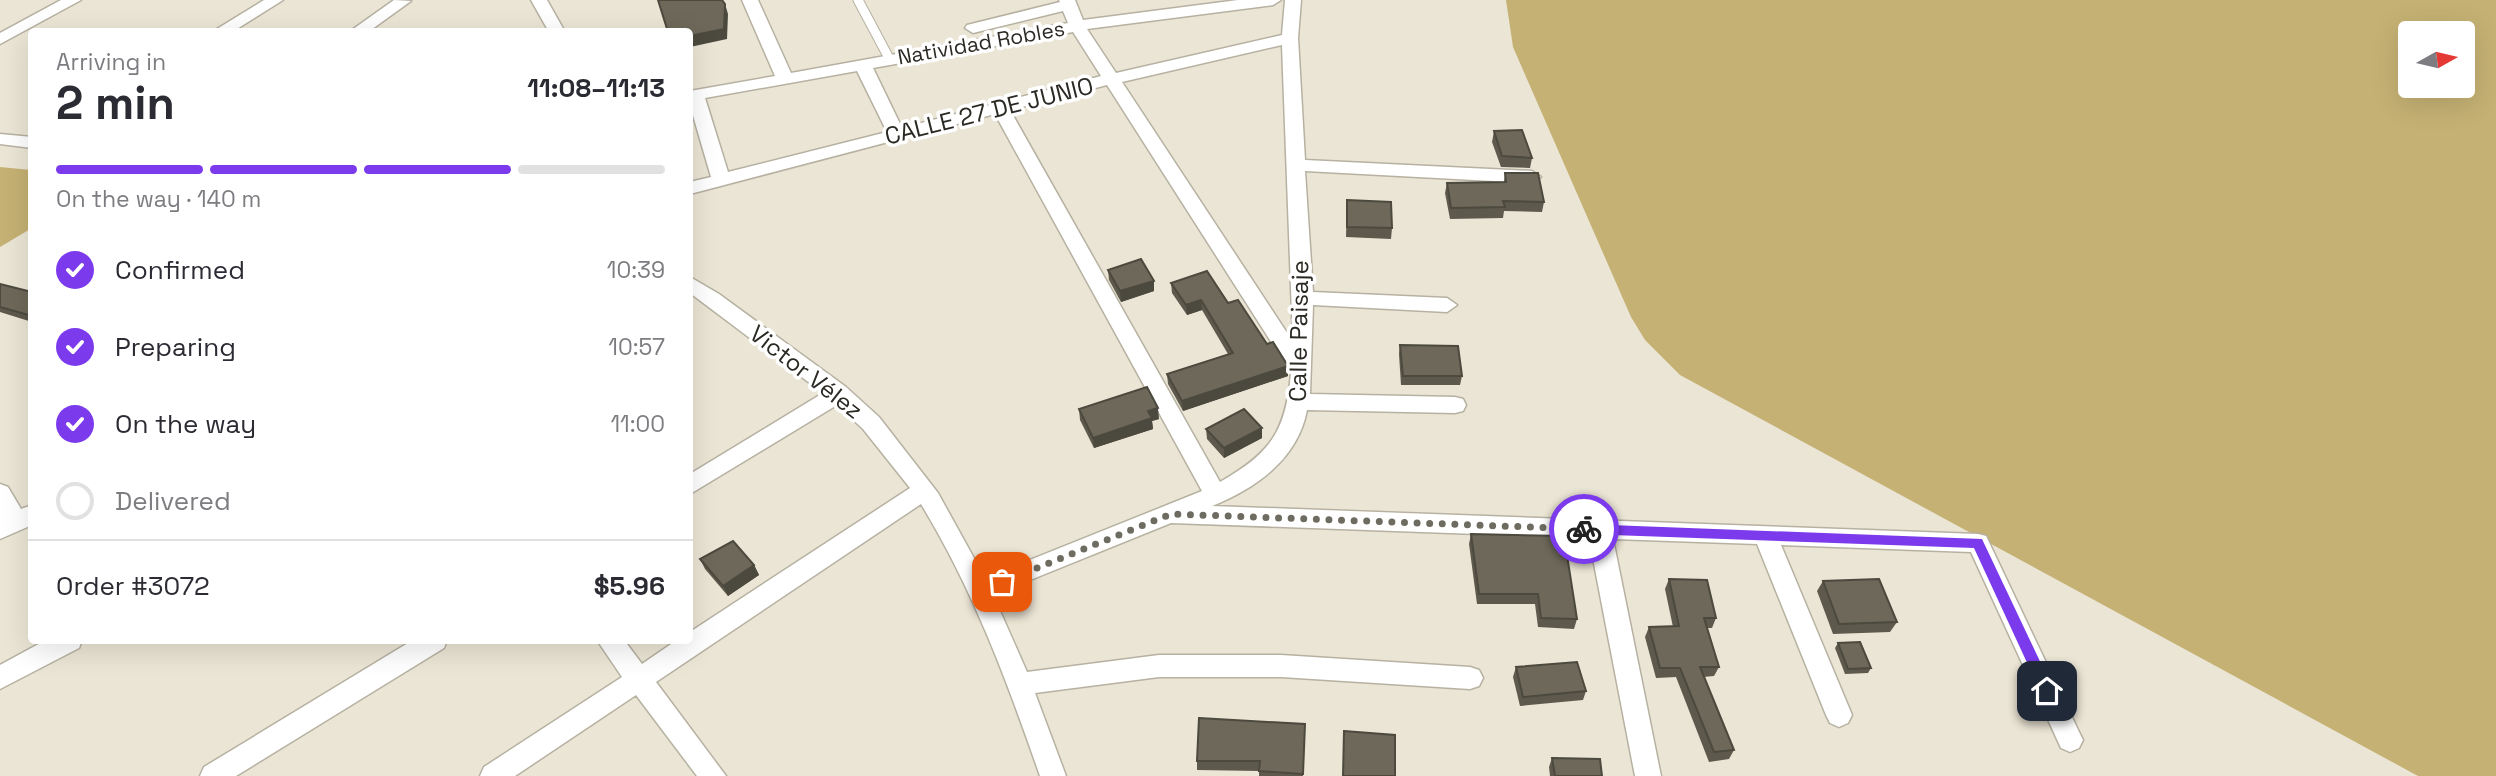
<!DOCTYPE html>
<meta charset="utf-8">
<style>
:root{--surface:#fff;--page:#f7f7f7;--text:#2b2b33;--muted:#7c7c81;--line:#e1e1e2;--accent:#7c3aed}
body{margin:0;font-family:"Space Grotesk",sans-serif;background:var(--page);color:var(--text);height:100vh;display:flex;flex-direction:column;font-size:26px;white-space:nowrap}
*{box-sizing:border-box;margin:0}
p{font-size:23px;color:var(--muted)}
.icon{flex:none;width:38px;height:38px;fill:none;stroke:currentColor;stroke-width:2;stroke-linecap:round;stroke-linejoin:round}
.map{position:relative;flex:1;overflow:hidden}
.sheet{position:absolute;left:28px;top:28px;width:665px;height:616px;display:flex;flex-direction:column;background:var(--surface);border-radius:7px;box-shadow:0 7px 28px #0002}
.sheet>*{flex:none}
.needle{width:46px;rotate:82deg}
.fabs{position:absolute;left:2398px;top:21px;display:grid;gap:14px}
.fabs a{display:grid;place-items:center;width:77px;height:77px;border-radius:7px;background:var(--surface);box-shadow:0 7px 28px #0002;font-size:35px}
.pin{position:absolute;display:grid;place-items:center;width:60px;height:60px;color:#fff;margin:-30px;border-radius:14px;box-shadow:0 4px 10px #0006}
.courier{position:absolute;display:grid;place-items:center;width:70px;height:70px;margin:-35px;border:5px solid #7c3aed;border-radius:50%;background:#fff;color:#222;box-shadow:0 2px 9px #0007}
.headline em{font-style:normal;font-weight:800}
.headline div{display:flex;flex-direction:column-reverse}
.headline{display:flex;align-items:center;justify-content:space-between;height:119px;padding:0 28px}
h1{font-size:46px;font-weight:800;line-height:52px}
.bar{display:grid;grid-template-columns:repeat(4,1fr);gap:10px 7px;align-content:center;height:84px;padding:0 28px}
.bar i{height:9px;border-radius:5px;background:var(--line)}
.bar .active{background:var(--accent)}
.bar p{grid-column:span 4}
.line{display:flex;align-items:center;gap:18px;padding:0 28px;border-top:2px solid var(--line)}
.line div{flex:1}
ol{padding:0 28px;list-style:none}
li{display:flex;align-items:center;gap:21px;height:77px}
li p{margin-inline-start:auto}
li .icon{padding:7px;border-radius:50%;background:var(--accent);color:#fff;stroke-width:4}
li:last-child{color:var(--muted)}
li i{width:38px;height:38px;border:4px solid var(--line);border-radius:50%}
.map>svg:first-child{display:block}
</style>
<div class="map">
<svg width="2496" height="776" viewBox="0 0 2496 776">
<rect width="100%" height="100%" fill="#ebe5d5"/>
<g fill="#c5b173" fill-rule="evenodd">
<path d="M1506,0h990v776h-78l-738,-401 -35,-35 -14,-23 -118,-270zM2410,33h52v53h-52z"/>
<polygon points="0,167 31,170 32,228 0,247"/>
</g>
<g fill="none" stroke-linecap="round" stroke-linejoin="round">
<g stroke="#b6b1a1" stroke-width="11">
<polyline id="lane" points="858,0 890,60"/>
</g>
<g stroke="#b6b1a1" stroke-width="3">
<g id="street">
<polygon points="61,0 81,0 0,44 0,33"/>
<polygon points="264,0 283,0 232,32 212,32"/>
<polygon points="394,0 411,1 368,32 349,32"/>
<polygon points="531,0 547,0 565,32 549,32"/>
<path d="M742,0h16l33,73 277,-50 -5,-12 -90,22 -8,-5 2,-3 93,-23 -1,-2h16l8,20 155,-20h43l-8,5 -186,24 29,44 166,-38 3,-35h16l-3,38 7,122 227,11 9,6 -9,6 -227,-12 8,121 134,6 10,7 -10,7 -134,-7 -3,89 145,3 8,2 3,6 -3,6 -8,2 -148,-3c-9,49 -52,79 -95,96l766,28 8,2 93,196 4,8 -4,8 -9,4 -9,-4 -90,-196 -190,-7 71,170 -4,8 -9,4 -9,-4 -4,-8 -69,-171 -144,-5 48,237h-26l-46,-238 -418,-15 -178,72 34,77 132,-17h122l189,12 9,3 4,8 -4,8 -9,3 -189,-12h-122l-124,16 31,83h-26c-33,-95 -67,-187 -119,-272l-265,178 70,94h-29l-61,-81 -121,81h-35l4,-9 138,-90 -25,-37h27l18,24 35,-24h13v-8l220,-144 -47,-59 -26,-24 -147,89v-20l133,-81 -133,-100v-16l29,17 127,93 33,30 59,76 47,85 217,-87 -207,-377 -305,80v-12l21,-5 -21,-72v-14l85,-15zM1073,32l28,44 -199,52 -29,-60zM1282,45l11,297 -171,-260zM857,71l30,61 -159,40 -23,-74zM1107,85l184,288c-5,58 -20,80 -71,109l-210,-372z"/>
<polygon points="0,134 32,137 32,148 0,144"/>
<polygon points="0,484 8,487 21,509 32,505 32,525 0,539"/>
<polygon points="46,640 82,640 79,648 0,689 0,665"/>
<polygon points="413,640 447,640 444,648 236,776 200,776 204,767"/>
</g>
</g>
<use href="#lane" stroke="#fff" stroke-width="9"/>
<use href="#street" fill="#fff" fill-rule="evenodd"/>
</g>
<g fill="#5e594d">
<polygon points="1494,131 1532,158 1530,168 1501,167 1492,142"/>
<polygon points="1505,173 1544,202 1542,212 1504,211 1503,218 1450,219 1445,193 1447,183 1504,182"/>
<polygon points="1347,200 1392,228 1391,239 1346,237"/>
<polygon points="1108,270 1154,291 1121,302 1109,280"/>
<polygon points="1171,283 1228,303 1288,366 1288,376 1183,411 1168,384 1167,374 1228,354 1202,310 1187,315 1172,293"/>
<polygon points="0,284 32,292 32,322 0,312"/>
<polygon points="1400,345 1462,376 1460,385 1401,385 1399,354"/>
<polygon points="1079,409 1159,419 1152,421 1153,429 1094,448 1080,420"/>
<polygon points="1206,429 1262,438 1224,458 1207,439"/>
<polygon points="1471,534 1577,619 1574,629 1538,627 1535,604 1477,604 1469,544"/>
<polygon points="700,559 754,565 759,575 728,596 705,569"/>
<polygon points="1669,579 1716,618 1712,628 1707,628 1719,667 1714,676 1703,677 1734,750 1729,759 1709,762 1676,677 1656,678 1645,637 1649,627 1673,627 1665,589"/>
<polygon points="1823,581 1897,622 1890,632 1833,634 1817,591"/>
<polygon points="1838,643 1871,668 1868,673 1845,674 1835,648"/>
<polygon points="1516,667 1586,691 1583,700 1520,706 1513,677"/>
<polygon points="1305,724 1303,776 1259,776 1259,771 1197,770 1197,761"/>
<polygon points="1552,758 1602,776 1550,776 1549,767"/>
</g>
<g fill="#4c493e">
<polygon points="725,4 728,14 727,39 690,47 690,36"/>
<polygon points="1154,281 1154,291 1121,302 1120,291"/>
<polygon points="1201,300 1202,310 1187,315 1186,305"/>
<polygon points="1288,366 1288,376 1183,411 1182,401"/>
<polygon points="1158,408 1159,419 1152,421 1153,429 1094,448 1093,438 1148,411"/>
<polygon points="1262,428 1262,438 1224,458 1224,448"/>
<polygon points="754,565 759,575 728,596 723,586"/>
</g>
<g fill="#6d6859" stroke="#4c493e" stroke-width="2">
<polygon points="658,0 722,0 725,4 724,29 690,36 690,32 668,32"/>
<polygon points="1522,130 1532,158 1502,156 1494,131"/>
<polygon points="1505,173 1538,173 1544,202 1503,201 1505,207 1451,208 1447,183 1506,182"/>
<polygon points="1347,200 1391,202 1392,228 1347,227"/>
<polygon points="1141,259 1154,281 1120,291 1108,270"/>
<polygon points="1207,271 1228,303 1238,300 1267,344 1273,342 1288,366 1182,401 1167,374 1233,353 1201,300 1186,305 1171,283"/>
<polygon points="0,284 32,292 32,316 0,307"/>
<polygon points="1400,345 1458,346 1462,376 1403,376"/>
<polygon points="1147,387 1158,408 1148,411 1152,418 1093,438 1079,409"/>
<polygon points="1244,409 1262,428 1224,448 1206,429"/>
<polygon points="1471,534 1564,536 1577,619 1541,618 1538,594 1479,594"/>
<polygon points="733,541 754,565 723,586 700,559"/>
<polygon points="1669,579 1707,580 1716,618 1704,618 1719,667 1700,667 1734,750 1714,752 1680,668 1660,668 1649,627 1679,626"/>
<polygon points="1879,579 1897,622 1839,624 1823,581"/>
<polygon points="1860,642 1871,668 1848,669 1838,643"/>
<polygon points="1577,662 1586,691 1523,697 1516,667"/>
<polygon points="1199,718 1305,724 1303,774 1259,771 1260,761 1197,761"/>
<polygon points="1344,731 1395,735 1395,776 1343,776"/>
<polygon points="1552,758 1600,759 1602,776 1555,776"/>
</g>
<polygon fill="#7c3aed" points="1584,524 1982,539 2054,691 2047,697 2042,695 1974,548 1584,534 1577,529"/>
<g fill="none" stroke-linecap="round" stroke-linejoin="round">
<polyline stroke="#6e6b61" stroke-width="7" stroke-dasharray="0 12.6" points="1002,582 1171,514 1584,529"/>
</g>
<g text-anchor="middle" stroke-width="7" stroke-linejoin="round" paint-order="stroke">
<g font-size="21" fill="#2b2923" stroke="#fff">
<text transform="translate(981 43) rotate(-10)" y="7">Natividad Robles</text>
</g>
<g font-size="24" fill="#2b2923" stroke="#fff">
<text transform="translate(989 111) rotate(-14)" y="8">CALLE 27 DE JUNIO</text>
<text transform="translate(1299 331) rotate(-89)" y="8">Calle Paisaje</text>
<text transform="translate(806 372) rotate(38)" y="8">Victor Vélez</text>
</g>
</g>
</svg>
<div class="fabs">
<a><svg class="needle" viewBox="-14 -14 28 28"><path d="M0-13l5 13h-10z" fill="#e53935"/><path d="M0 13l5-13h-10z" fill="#7c7c81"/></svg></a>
</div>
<div class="pin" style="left:1002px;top:582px;background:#ea580c"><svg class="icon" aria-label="bag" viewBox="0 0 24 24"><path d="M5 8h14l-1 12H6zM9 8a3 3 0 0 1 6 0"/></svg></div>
<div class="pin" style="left:2047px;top:691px;background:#1f2937"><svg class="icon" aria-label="home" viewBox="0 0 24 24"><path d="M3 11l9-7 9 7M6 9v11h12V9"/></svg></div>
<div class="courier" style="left:1584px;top:529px"><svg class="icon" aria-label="bike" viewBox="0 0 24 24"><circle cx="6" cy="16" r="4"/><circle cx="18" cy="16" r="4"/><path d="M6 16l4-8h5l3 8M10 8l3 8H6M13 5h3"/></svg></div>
<section class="sheet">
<div class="headline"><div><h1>2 min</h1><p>Arriving in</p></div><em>11:08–11:13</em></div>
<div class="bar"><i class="active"></i><i class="active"></i><i class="active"></i><i></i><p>On the way · 140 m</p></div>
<ol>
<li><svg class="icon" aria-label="check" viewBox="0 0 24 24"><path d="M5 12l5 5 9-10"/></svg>Confirmed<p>10:39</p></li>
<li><svg class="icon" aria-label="check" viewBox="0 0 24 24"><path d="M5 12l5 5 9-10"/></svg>Preparing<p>10:57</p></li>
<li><svg class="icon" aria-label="check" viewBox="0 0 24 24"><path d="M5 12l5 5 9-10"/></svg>On the way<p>11:00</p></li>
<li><i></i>Delivered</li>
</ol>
<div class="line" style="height:91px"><div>Order #3072</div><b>$5.96</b></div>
</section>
</div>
